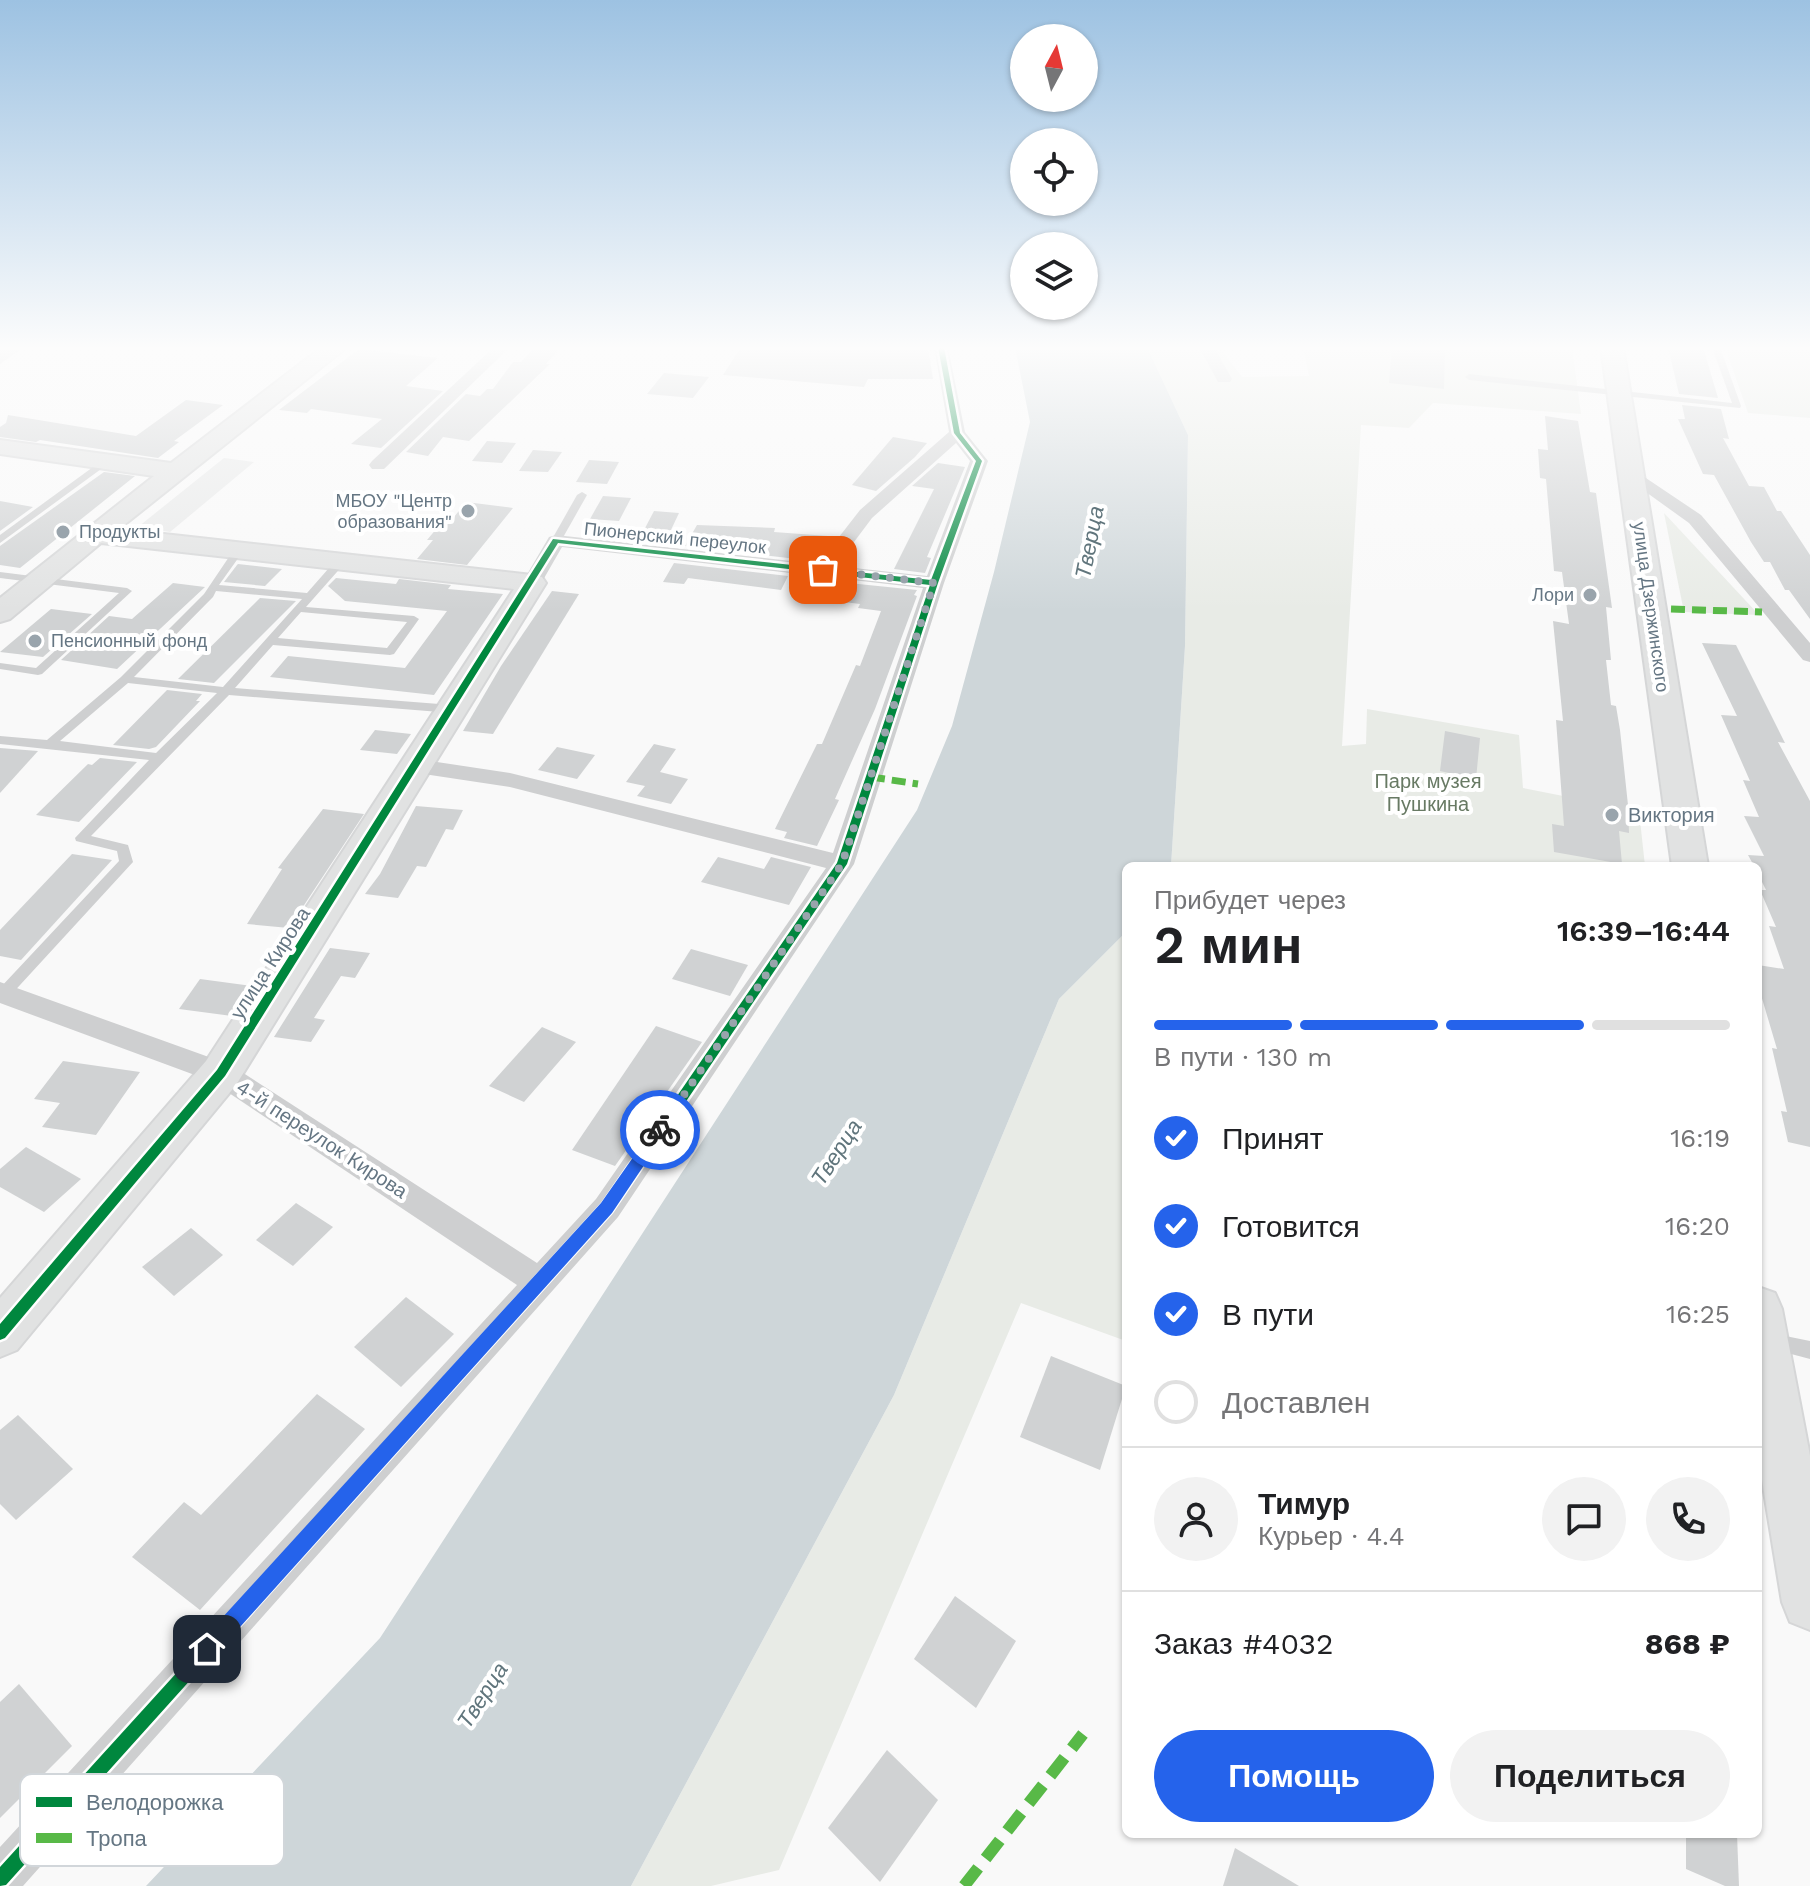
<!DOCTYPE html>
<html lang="ru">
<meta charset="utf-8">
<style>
:root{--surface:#fff;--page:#f2f2f2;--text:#202124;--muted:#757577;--line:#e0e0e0;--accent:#2563eb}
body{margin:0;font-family:"Work Sans",sans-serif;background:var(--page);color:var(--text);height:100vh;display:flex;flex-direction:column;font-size:30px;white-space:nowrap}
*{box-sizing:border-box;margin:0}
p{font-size:26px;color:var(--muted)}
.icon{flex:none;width:44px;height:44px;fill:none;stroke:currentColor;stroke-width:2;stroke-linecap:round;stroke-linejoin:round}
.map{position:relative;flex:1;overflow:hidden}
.sheet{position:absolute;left:1122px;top:862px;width:640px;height:976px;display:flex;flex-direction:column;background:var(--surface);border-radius:12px;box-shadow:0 2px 6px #0004}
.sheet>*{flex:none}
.needle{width:52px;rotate:7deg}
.tools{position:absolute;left:1010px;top:24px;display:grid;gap:16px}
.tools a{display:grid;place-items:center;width:88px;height:88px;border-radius:50%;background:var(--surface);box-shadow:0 2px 6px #0004;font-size:40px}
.pin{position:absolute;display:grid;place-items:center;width:68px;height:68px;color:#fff;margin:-34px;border-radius:16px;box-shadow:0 4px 12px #0006}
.courier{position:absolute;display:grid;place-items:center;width:80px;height:80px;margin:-40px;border:6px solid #2563eb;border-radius:50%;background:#fff;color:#222;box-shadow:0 2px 10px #0007}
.overview em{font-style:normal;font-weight:600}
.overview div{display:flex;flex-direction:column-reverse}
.overview{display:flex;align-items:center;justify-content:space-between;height:136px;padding:0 32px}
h1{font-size:52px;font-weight:600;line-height:60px}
.bar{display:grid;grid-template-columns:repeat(4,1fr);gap:12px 8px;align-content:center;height:96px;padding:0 32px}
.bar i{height:10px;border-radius:6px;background:var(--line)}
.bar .active{background:var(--accent)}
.bar p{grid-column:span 4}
.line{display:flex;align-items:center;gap:20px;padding:0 32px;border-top:2px solid var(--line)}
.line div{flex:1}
.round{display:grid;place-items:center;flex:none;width:84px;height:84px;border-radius:42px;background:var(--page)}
ol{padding:0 32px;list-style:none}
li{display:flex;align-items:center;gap:24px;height:88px}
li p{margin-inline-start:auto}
li .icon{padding:8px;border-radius:50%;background:var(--accent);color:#fff;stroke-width:4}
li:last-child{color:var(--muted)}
li i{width:44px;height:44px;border:4px solid var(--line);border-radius:50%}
.button{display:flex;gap:16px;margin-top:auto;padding:16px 32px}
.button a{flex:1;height:92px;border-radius:48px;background:var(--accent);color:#fff;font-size:32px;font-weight:600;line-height:92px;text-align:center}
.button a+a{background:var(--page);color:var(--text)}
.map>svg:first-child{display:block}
</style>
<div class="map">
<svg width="1810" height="1886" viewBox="0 0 1810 1886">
<rect width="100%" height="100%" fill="#f9f9f9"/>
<polygon fill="#e8e9e9" points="224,458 254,462 170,532 138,527"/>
<g fill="#e8ebe6">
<polygon points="1147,347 1219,347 1242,377 1309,376 1303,347 1572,347 1581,414 1433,403 1409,428 1361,425 1342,746 1366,744 1367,709 1519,735 1523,788 1639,811 1645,866 1171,866 1185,646 1188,435"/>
<polygon points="1725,347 1810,347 1810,418 1748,413"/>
<polygon points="1664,513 1759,615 1684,612"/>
<polygon points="1126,932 1126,1341 1021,1303 779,1870 711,1886 631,1886 894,1395 1059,999"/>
</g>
<polygon fill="#ced6d9" points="1015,347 1147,347 1188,435 1185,646 1171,866 1126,866 1126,932 1059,999 894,1395 631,1886 146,1886 380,1638 917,810 952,726 994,572 1030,422"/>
<g fill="#d0d2d3">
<polygon points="535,347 561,347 546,364 550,364 469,441 443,437 428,456 406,452 466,394 480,396 487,389 493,389 513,362 521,362"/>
<polygon points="741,347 928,347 933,379 868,379 864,387 723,375"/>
<polygon points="1392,347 1445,347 1444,389 1389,383"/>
<polygon points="1668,347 1703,347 1718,398 1679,394"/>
<polygon points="359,349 438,358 406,386 443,391 381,448 351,444 382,419 311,409 307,413 279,410"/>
<polygon points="664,373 709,377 693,398 647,394"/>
<polygon points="186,400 223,405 174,441 179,442 158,458 40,440 36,442 0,437 0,427 6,423 8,415 136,436"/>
<polygon points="1682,405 1721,409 1729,439 1723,438 1749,486 1764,487 1777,511 1781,511 1810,555 1810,619 1789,590 1785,590 1770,562 1764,562 1751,542 1714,475 1703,474 1678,419 1685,419"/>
<polygon points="1545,416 1578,421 1590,492 1596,493 1612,608 1606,607 1611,660 1606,660 1611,705 1616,706 1620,730 1628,805 1629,833 1619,831 1622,864 1554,852 1552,824 1564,826 1556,720 1563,721 1553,621 1569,624 1562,572 1554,571 1546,479 1540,478 1538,449 1548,450"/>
<polygon points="893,437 927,443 915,457 876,491 852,485"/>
<polygon points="487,441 516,443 502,463 472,461"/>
<polygon points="533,450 562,452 548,472 519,471"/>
<polygon points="589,460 619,462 607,484 576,482"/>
<polygon points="938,463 965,467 927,557 931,558 925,573 894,569 934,489 912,486"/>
<polygon points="104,472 135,476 20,568 0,565 0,546"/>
<polygon points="603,496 631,498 619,521 590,519"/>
<polygon points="0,501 33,507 0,531"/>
<polygon points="466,502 513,508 467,565 417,559 433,540 427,540 447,516 454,517"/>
<polygon points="654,511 679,513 670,532 644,530"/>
<polygon points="697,525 775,528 774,532 828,536 819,558 797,559 685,546"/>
<polygon points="674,563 788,576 781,590 688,578 684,584 663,582"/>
<polygon points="237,565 238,564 282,569 265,586 224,582"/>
<polygon points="336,578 396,584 399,579 451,585 448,589 503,594 434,695 270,677 288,656 405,668 447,611 345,601 328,586"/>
<polygon points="829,581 917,590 914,595 917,596 875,709 835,799 839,800 817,846 784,838 787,832 775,829 817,744 822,744 856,665 860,666 881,611 858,608 860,604 820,599"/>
<polygon points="173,583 205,587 117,669 61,660 109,616 132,619"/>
<polygon points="552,591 579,594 493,734 463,731 501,666"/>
<polygon points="260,598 296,601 214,683 178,679"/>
<polygon points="51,609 92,614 43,657 0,652"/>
<polygon points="1702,643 1736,645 1785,743 1778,742 1810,801 1810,1147 1788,1142 1781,1111 1787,1112 1772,1048 1777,1049 1758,985 1758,965 1784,969 1769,926 1776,927 1760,890 1766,890 1758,874 1758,866 1754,866 1748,855 1764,856 1744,816 1759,817 1743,780 1750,781 1721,715 1737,716"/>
<polygon points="167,690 202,694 196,701 200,701 156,747 149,749 113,745"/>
<polygon points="375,730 411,734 397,754 360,750"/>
<polygon points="1445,731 1480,738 1476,779 1440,771"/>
<polygon points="654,744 676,749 660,772 688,779 671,804 637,796 645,786 626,782"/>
<polygon points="557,747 595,755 577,779 538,770"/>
<polygon points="0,748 38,751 0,793"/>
<polygon points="100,758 137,762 79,822 36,815 88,764 92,765"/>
<polygon points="416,806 463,810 453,830 446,829 426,867 417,866 398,898 365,894 380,874"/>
<polygon points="323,809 364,814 289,928 247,924 282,869 278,868"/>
<polygon points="72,854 112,860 21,960 0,956 0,930"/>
<polygon points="718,857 764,869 771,857 811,867 789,905 701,882"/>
<polygon points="330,948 370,953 355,978 341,976 314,1018 325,1020 311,1042 274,1037"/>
<polygon points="691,949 748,965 730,996 672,979"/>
<polygon points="200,979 252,986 232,1016 179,1009"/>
<polygon points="656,1026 702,1042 615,1166 572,1150"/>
<polygon points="542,1027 576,1042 524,1102 489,1086"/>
<polygon points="63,1061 140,1072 96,1135 42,1127 60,1103 34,1099"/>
<polygon points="26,1147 81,1179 44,1212 0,1187 0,1169"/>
<polygon points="296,1203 333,1227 293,1266 256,1240"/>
<polygon points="191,1228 223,1255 174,1296 142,1267"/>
<polygon points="406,1297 454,1334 401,1387 354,1347"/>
<polygon points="1051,1356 1126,1386 1100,1470 1020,1437"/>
<polygon points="317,1394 365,1429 200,1610 132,1557 184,1502 201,1515"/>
<polygon points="18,1415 73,1469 16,1520 0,1504 0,1430"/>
<polygon points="955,1596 1016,1641 976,1708 914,1659"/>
<polygon points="19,1684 72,1746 0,1818 0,1702"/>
<polygon points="887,1750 938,1800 880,1882 828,1828"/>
<polygon points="1686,1834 1737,1834 1739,1886 1725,1886 1686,1869"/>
<polygon points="1235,1848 1299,1886 1223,1886"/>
</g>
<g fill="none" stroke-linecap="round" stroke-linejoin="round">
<g stroke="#d5d6d7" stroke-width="4">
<g id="secondary">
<polygon points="322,347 347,347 119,529 532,575 542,577 546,583 236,1085 17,1350 0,1357 0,1298 206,1061 514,589 101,543 10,619 0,622 0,598 154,476 0,454 0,440 171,463"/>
<polygon points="1601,347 1623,347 1708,866 1672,866"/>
<polygon points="1758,1287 1775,1293 1782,1309 1810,1456 1810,1630 1790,1622 1782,1602 1758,1455"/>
</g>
</g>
<g fill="#cecfd0" fill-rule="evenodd">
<polygon points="1712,347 1720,347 1741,406 1740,408 1469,380 1465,377 1469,374 1732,403"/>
<polygon points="104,459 112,461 0,543 0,535"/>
<polygon points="582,492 587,495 561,541 552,543 551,541 577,495"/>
<path d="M239,547l5,3 -25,35 88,8 29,-33 4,-1 5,3 -1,2 -38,43 108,9 5,3 -25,35 -4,1 -117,-10 -38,43 217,17 6,4 -6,4 -223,-18 -138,141 37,9 5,17 -124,135h-9v-9l119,-127 -2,-10 -41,-10 -1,-3 74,-78 -149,-16v-8l47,4 74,-63 83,-83 31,-46zM216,591l86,8 -79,88 -89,-10 79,-80zM301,612l106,10 -20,26 -109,-10zM128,683l89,10 -61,60 -96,-12z"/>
<polygon points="0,572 127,588 132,591 42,674 38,675 0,669 0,663 36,668 119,593 0,578"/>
<polygon points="1771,1333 1810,1341 1810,1359 1765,1347 1762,1341 1765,1335"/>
</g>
<g fill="#cecfd0" fill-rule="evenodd">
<polygon points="7,347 24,347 0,364 0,352"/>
<polygon points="494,347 510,347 384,469 372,469 369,465 372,461"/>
<path d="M934,347h14l17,85 23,29 -44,122 -90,281 -236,353 -595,669h-23v-39l517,-562 -306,-204 -211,-78v-21l231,83 306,198 59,-64 230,-331 -316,-81 -93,-14 -8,-2 -3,-5 3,-5 8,-2 93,14 323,80 90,-265 -361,-41 -23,40 -7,2 -10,-6 27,-46 7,-2 262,29 42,-54 89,-78zM956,443l14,18 -43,115 -91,-10 36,-48z"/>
<polygon points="1199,347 1214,347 1232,379 1230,382 1218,382"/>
<polygon points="1631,468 1701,515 1810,643 1810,662 1803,660 1689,523 1625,477 1622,473"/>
</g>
<use href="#secondary" fill="#e1e2e2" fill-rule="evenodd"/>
<g stroke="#58b947" stroke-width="7" stroke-dasharray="14 7" stroke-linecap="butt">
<polyline points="1671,609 1762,612"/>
<polyline points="871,777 918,784"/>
</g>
<polyline stroke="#58b947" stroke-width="12" stroke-dasharray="23 12" stroke-linecap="butt" points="964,1886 1083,1734"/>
<g stroke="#fff" stroke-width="5">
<polygon id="cycleway" points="938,347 944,347 960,433 982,461 938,583 847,864 611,1212 6,1885 0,1886 0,1867 603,1204 837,863 930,585 558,543 225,1076 5,1338 0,1340 0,1324 217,1070 553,539 931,580 976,461 954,433"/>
</g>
<use href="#cycleway" fill="#00873e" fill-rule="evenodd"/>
</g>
<linearGradient id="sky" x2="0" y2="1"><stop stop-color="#9dc2e2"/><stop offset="0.57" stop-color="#fcfcfc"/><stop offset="1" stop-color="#fcfcfc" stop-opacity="0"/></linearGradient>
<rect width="1810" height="611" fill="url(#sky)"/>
<polygon fill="#2563eb" points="660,1124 667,1130 665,1134 612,1213 214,1656 207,1659 200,1656 197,1649 200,1642 601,1203 655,1126"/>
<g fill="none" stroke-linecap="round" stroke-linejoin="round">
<polyline stroke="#99a4ac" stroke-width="8" stroke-dasharray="0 14.4" points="660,1130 842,864 934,583 823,570"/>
</g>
<g fill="#99a4ac" stroke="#fff" stroke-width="3">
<circle cx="468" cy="511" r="8"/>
<circle cx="63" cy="532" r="8"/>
<circle cx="1590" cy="595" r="8"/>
<circle cx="35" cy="641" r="8"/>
<circle cx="1612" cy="815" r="8"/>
</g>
<g text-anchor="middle" stroke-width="8" stroke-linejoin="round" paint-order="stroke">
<g font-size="18" fill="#657683" stroke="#fff" text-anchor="end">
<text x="452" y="507">МБОУ "Центр<tspan x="452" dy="21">образования"</tspan></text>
<text x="79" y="538" text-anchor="start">Продукты</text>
<text x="1574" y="601">Лори</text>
<text x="51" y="647" text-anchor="start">Пенсионный фонд</text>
</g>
<g font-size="18" fill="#657683" stroke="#fff">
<text transform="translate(675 538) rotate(6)" y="6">Пионерский переулок</text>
<text transform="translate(1651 607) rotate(82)" y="6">улица Дзержинского</text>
</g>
<g font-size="20" fill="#687a64" stroke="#fff">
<text x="1428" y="788">Парк музея<tspan x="1428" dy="23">Пушкина</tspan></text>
</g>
<g font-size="20" fill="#657683" stroke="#fff" text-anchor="start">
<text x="1628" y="822">Виктория</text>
</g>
<g font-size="20" fill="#657683" stroke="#fff">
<text transform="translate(270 963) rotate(-57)" y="7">улица Кирова</text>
<text transform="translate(322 1139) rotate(33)" y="7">4-й переулок Кирова</text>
</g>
<g font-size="22" font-style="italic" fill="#60757c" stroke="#fff">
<text transform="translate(1089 542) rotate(-79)" y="8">Тверца</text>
<text transform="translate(836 1152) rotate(-57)" y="8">Тверца</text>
<text transform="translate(482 1695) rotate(-57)" y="8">Тверца</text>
</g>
</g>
<rect x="20" y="1774" width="264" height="92" rx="12" fill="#fff" stroke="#d1d6da" stroke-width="2"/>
<rect x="36" y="1797" width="36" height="10" fill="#00873e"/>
<rect x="36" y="1833" width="36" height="10" fill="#58b947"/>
<g font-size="22" fill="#657683">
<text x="86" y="1810">Велодорожка</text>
<text x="86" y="1846">Тропа</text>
</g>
</svg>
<div class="tools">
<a><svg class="needle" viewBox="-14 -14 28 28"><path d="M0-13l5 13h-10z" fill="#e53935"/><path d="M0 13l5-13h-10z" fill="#757577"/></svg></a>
<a><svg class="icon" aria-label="locate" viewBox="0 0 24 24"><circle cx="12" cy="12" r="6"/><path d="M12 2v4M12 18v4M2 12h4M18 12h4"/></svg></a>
<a><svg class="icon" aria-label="layers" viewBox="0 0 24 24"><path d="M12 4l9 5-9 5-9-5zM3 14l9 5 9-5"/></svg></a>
</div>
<div class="pin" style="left:823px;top:570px;background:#ea580c"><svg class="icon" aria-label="bag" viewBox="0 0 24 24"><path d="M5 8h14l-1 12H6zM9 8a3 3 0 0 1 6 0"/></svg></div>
<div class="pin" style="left:207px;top:1649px;background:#1f2937"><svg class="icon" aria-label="home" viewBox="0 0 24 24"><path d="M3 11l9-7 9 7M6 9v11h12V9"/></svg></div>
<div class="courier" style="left:660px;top:1130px"><svg class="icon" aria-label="bike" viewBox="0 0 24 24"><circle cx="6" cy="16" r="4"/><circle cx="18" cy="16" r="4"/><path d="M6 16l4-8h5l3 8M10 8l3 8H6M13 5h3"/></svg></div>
<section class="sheet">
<div class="overview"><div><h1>2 мин</h1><p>Прибудет через</p></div><em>16:39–16:44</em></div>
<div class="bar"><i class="active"></i><i class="active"></i><i class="active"></i><i></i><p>В пути · 130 m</p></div>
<ol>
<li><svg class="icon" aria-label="check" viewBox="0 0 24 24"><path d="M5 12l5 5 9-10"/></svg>Принят<p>16:19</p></li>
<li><svg class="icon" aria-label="check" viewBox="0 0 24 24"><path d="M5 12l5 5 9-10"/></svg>Готовится<p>16:20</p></li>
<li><svg class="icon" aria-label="check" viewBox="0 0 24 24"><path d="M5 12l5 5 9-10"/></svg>В пути<p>16:25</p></li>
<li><i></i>Доставлен</li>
</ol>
<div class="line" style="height:144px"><a class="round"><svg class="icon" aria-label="person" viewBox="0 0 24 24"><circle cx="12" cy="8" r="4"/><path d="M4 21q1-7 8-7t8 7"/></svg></a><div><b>Тимур</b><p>Курьер · 4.4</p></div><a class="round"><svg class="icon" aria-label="chat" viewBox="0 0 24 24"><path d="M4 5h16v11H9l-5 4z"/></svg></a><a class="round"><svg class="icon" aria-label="phone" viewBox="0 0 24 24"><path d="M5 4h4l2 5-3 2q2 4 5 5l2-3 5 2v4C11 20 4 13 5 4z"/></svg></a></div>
<div class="line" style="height:104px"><div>Заказ #4032</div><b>868 ₽</b></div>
<div class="button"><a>Помощь</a><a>Поделиться</a></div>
</section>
</div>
